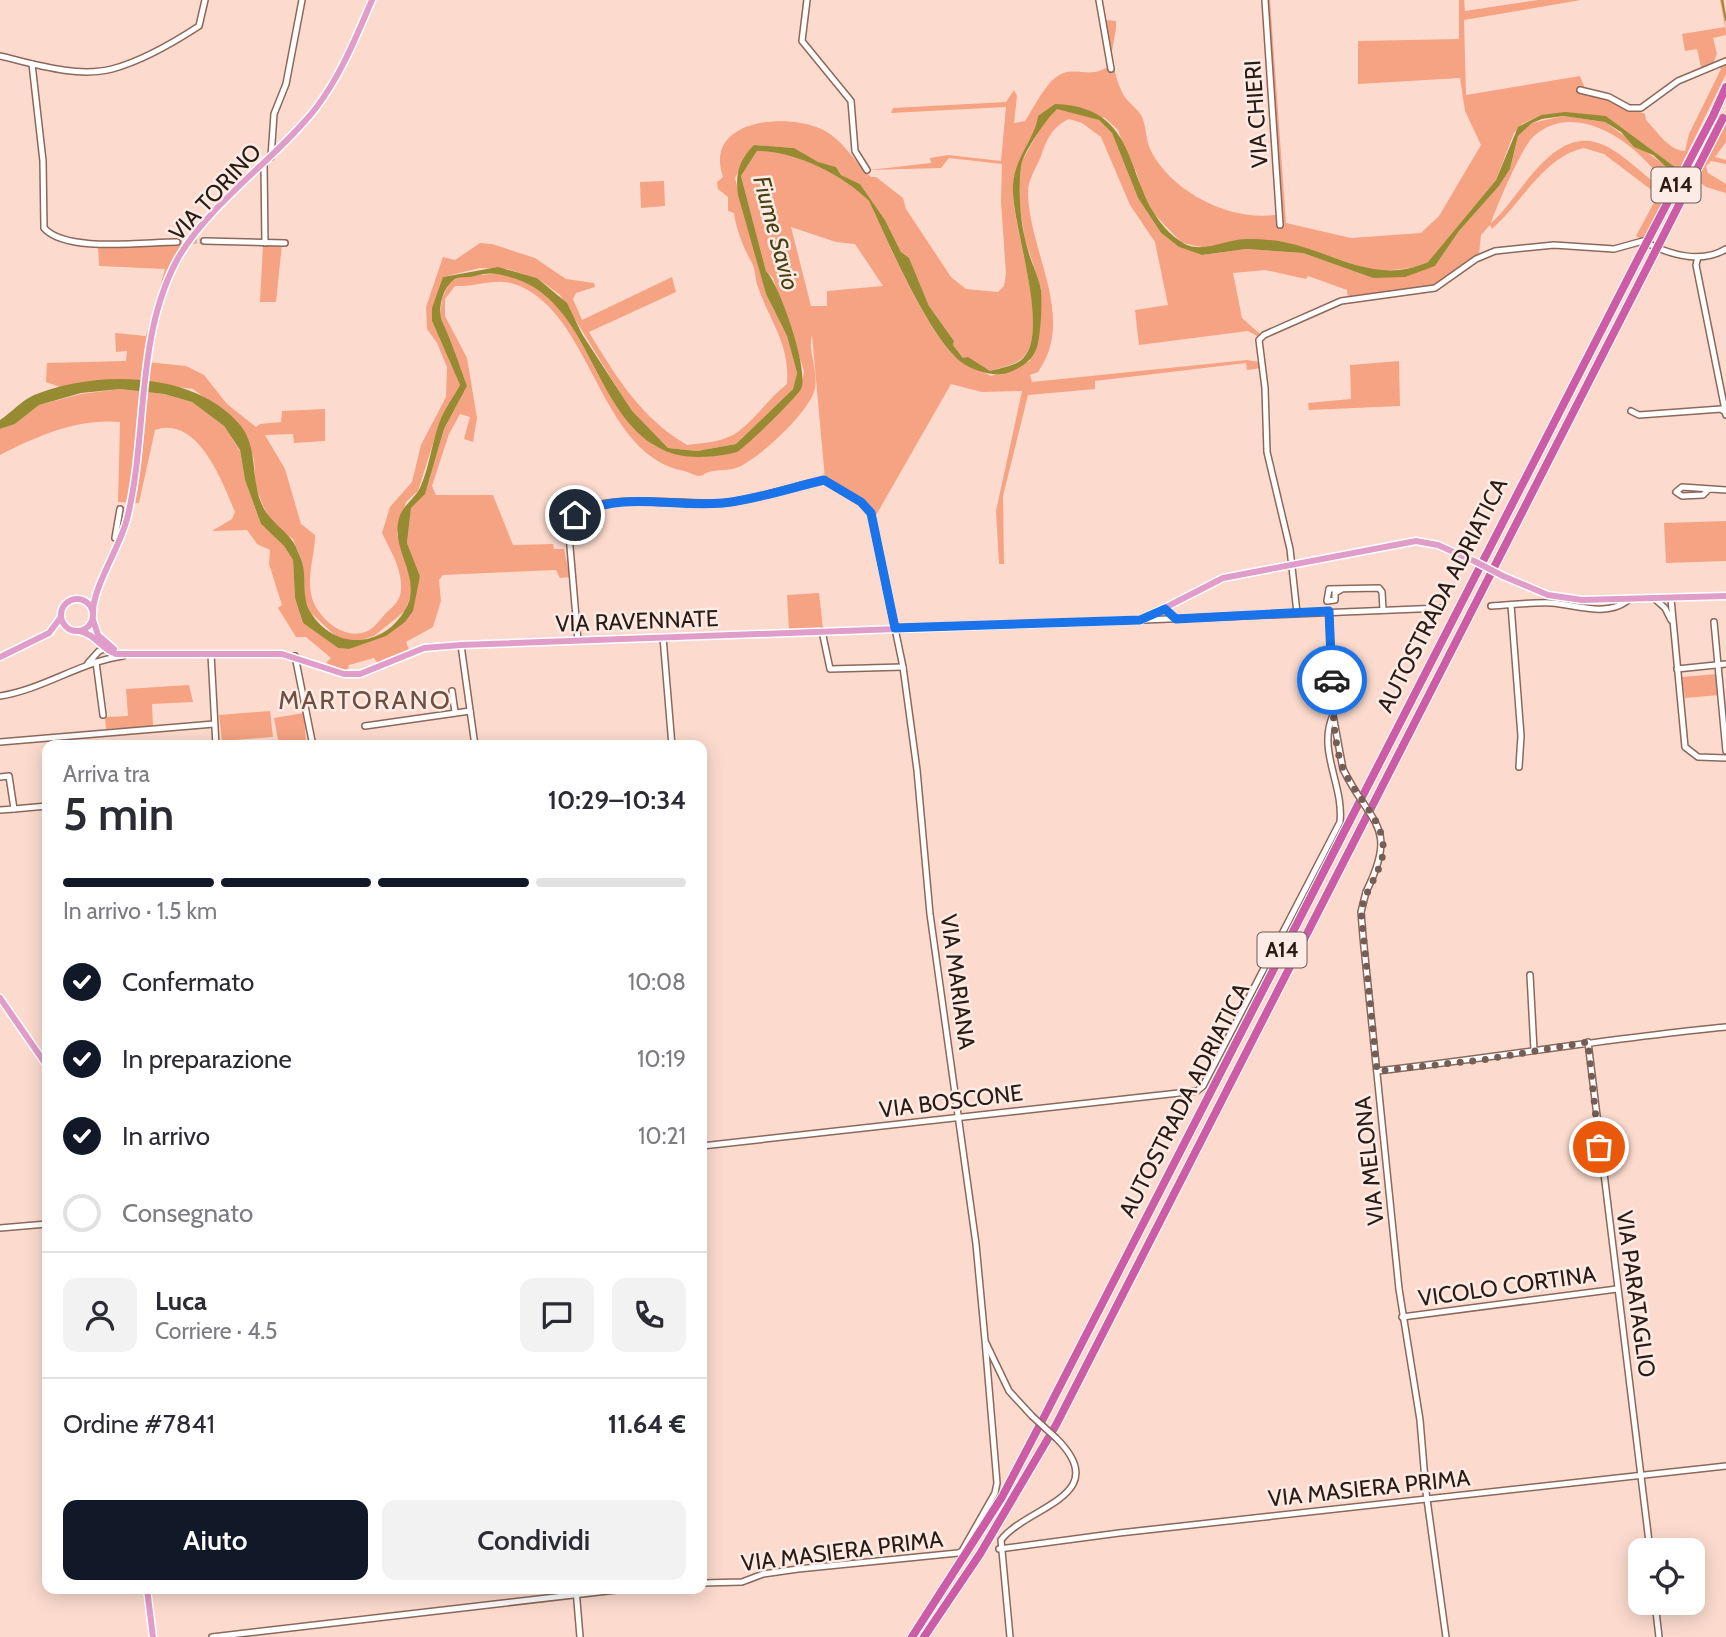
<!DOCTYPE html>
<html lang="it">
<meta charset="utf-8">
<style>
:root{--surface:#fff;--page:#f2f2f3;--text:#2b2b33;--muted:#7c7c81;--line:#e1e1e2;--accent:#111827}
body{margin:0;font-family:Cabin,sans-serif;background:var(--page);color:var(--text);height:100vh;display:flex;flex-direction:column;font-size:26px;white-space:nowrap}
*{box-sizing:border-box;margin:0}
p{font-size:23px;color:var(--muted)}
.icon{flex:none;width:38px;height:38px;fill:none;stroke:currentColor;stroke-width:2;stroke-linecap:round;stroke-linejoin:round}
.map{position:relative;flex:1;overflow:hidden}
.panel{position:absolute;left:42px;top:740px;width:665px;height:854px;display:flex;flex-direction:column;background:var(--surface);border-radius:14px;box-shadow:0 4px 18px #0003}
.panel>*{flex:none}
.fabs{position:absolute;left:1628px;top:1538px;display:grid;gap:14px}
.fabs a{display:grid;place-items:center;width:77px;height:77px;border-radius:14px;background:var(--surface);box-shadow:0 4px 18px #0003;font-size:35px}
.pin{position:absolute;display:grid;place-items:center;width:60px;height:60px;color:#fff;margin:-30px;border:4px solid #fff;border-radius:50%;box-shadow:0 2px 7px #0007}
.courier{position:absolute;display:grid;place-items:center;width:70px;height:70px;margin:-35px;border:5px solid #1a73e8;border-radius:50%;background:#fff;color:#222;box-shadow:0 2px 9px #0007}
.head em{font-style:normal;font-weight:600}
.head div{display:flex;flex-direction:column-reverse}
.head{display:flex;align-items:center;justify-content:space-between;height:119px;padding:0 21px}
h1{font-size:46px;font-weight:600;line-height:52px}
.bar{display:grid;grid-template-columns:repeat(4,1fr);gap:10px 7px;align-content:center;height:84px;padding:0 21px}
.bar i{height:9px;border-radius:5px;background:var(--line)}
.bar .active{background:var(--accent)}
.bar p{grid-column:span 4}
.line{display:flex;align-items:center;gap:18px;padding:0 21px;border-top:2px solid var(--line)}
.line div{flex:1}
.round{display:grid;place-items:center;flex:none;width:74px;height:74px;border-radius:14px;background:var(--page)}
ol{padding:0 21px;list-style:none}
li{display:flex;align-items:center;gap:21px;height:77px}
li p{margin-inline-start:auto}
li .icon{padding:7px;border-radius:50%;background:var(--accent);color:#fff;stroke-width:4}
li:last-child{color:var(--muted)}
li i{width:38px;height:38px;border:4px solid var(--line);border-radius:50%}
.action{display:flex;gap:14px;margin-top:auto;padding:14px 21px}
.action a{flex:1;height:80px;border-radius:14px;background:var(--accent);color:#fff;font-size:28px;font-weight:600;line-height:80px;text-align:center}
.action a+a{background:var(--page);color:var(--text)}
.map>svg:first-child{display:block}
</style>
<div class="map">
<svg width="1726" height="1637" viewBox="0 0 1726 1637">
<rect width="100%" height="100%" fill="#fcdbce"/>
<g fill="#f5a382" fill-rule="evenodd">
<path d="M1262,0h8l16,223 65,15 70,-5 18,-17 42,-71 -16,-34 -5,-33 -102,6v-43l101,-2v-39h5l1,11 73,-11h43l-117,20 2,75 114,-19 6,15 59,23 1,6c11,11 23,31 39,31l4,-17 32,-65 -3,-5 8,-8v18l-47,96 -73,-54 -65,-1 -19,9 -8,9 -18,47 -68,82 -11,5 -39,5 -93,-30 -40,-3 -39,9 -24,-5 -28,-29 -12,-23 -6,-20 -4,-1 -14,-40 -13,-12 -50,-14c-18,21 -41,56 -42,85 -2,38 41,148 7,171 -8,6 -21,8 -30,11l-27,-13 -10,-13 1,-4 -25,-35 -20,-47 -8,-7 -16,-32 -25,-36 -19,-9 -5,-8 -18,-4 -24,-15 -40,-3 -19,33 31,116 21,42 10,37 -4,16 -57,55 -39,7 -29,-3 -36,-36 -72,-117 -23,-17 -30,-9 -27,-1 -37,9 -11,44 28,64 -19,33 -23,73 -12,11 -9,32 14,44v16l-6,17 -31,25 -16,5 -18,-1 -30,-28 -5,-14 -2,-33 -10,-26 -18,-12 -12,-21 -7,-19 -2,-28 -14,-33 -47,-37 -74,-10 -59,8 -14,-5 1,-19 79,-2 1,-10 -11,1 -1,-19 31,3 19,-67 -66,-3 -1,-21 88,-1 -15,23 -25,95 40,4 18,9 23,29 29,23 4,-3 21,-2 1,-11 43,-2v32l-31,2 -1,-9 -28,1 20,34 16,55 14,11c0,22 -9,40 -3,63 6,20 31,42 53,34 8,-2 15,-12 20,-18 9,-8 16,-14 16,-26 1,-20 -11,-38 -19,-55l8,-26 22,-25 9,-37 25,-48 1,-30 -10,-24 -10,-14 -1,-22 17,-50 12,3 25,-17 12,1 43,14 31,21 28,4 1,4 -19,6 -3,6 9,21 90,-43 4,15 -87,40c27,45 52,86 98,113 17,-2 38,-3 52,-14 18,-14 30,-33 48,-47 3,-40 -16,-60 -29,-97 -3,-7 -2,-18 -7,-26 -7,-12 -15,-32 -17,-48l-6,-2v-14l-10,-8 -1,-7 6,-5c-19,-55 56,-64 93,-50 26,9 37,34 55,50h5l27,21 3,11 45,68 15,12 32,3 6,-6 2,-12 -5,-72 1,-38 -53,-6 -8,10 -72,2 62,-7 -1,-5 18,-3 53,6 5,-54 -115,6 2,-5 113,-6 8,-12 3,6 -3,27 11,-2c10,-14 23,-46 42,-49 17,-2 26,5 42,-6l-7,-41 4,-5 10,1c1,13 -5,25 -4,38 2,11 6,26 11,35 4,8 13,13 18,21 6,11 4,25 10,36 21,41 78,70 124,64l1,-20z"/>
<polygon points="1720,0 1724,0 1726,35 1713,38 1717,54 1711,68 1702,71 1697,49 1685,51 1682,34 1725,27"/>
<path d="M1062,108l37,12 13,13 26,65 23,35 18,14 23,8 44,-6 57,4 70,25 62,-12 24,-35 40,-45 11,-17 8,-33 14,-13 31,-7 42,6 72,52 -9,17c-21,-41 -90,-96 -135,-54 -11,10 -37,70 -42,86 16,-14 28,-34 42,-50 55,-64 83,-20 134,20l-24,47 -7,-4 22,-41 -54,-41 -20,-6c-41,9 -62,55 -92,81l-2,-4 -9,10 -2,19 -42,31 -89,13 -1,-8 -39,-14 -2,3 -41,-9 -32,3 9,45 18,16 -1,3 -11,-6 -109,14 -4,-35 33,-5 -13,-63 -25,-37 -29,-68 -19,-14 -13,-4c-17,8 -22,20 -28,37 -4,10 -13,24 -13,35 0,60 49,126 10,181l-8,3 2,7 215,-22 12,2 2,6 -14,2 -1,-7 -151,18v8l-67,6 -25,101 1,68h-5l-3,-53 26,-120 -40,1 -31,-8 -76,133 -6,-13 -44,-25 -13,-144c-5,16 8,39 2,57 -8,22 -46,57 -65,69 -17,12 -23,7 -40,11 -3,0 -6,4 -10,4 -4,0 -10,-4 -15,-5 -82,-16 -90,-145 -158,-182 -26,-15 -45,-2 -71,-3l-10,13v17l22,42 10,60 -4,24 -9,-3 6,-22 -10,-3 -11,20 -17,52 4,9h57l20,50 40,-1 1,5h10l6,28 -10,1 -4,-8 -113,5 -4,5 2,21 -8,26 -27,15 3,8 -31,14 -4,-6 -25,7 -2,6 -21,-8 5,-5 -25,-21h-10l-18,-29 4,-3 -13,-41 1,-14 -13,-6 -10,-14 -35,1 20,-12 3,-7c-12,-29 -37,-97 -80,-82l-16,73 -21,-1 2,-80c-41,-4 -84,14 -120,33v-26l15,-5 24,-19 42,-11 39,-5 44,5 28,8 32,24 16,25 5,29 16,44 23,22 9,14 2,38 8,25 35,25 11,1 56,-27 15,-46 -13,-33 4,-35 14,-15 19,-64 23,-43 -27,-70 2,-17 7,-16 10,-6 42,-4 36,14 24,21 62,105 30,32 18,8h53l31,-18 46,-47 3,-17 -31,-93 -7,-7 -25,-95 16,-25c38,0 85,23 112,50 19,40 59,136 92,161 8,6 21,8 30,14l39,-15 9,-37 2,-35 -16,-50 -6,-38 2,-38 24,-43 11,-11zM791,227l45,15 19,2 28,42 -56,5v15h-16z"/>
<polygon points="1726,124 1726,142 1715,157 1726,160 1726,164 1711,161 1706,166 1708,173 1726,184 1726,193 1706,187 1697,180"/>
<polygon points="664,181 665,206 641,208 640,182"/>
<polygon points="282,244 276,302 260,302 263,245"/>
<polygon points="1399,361 1400,406 1309,410 1308,403 1351,399 1350,365"/>
<polygon points="1726,521 1726,561 1666,563 1664,523"/>
<polygon points="819,593 823,628 789,629 787,595"/>
<polygon points="1717,674 1720,695 1685,698 1682,677"/>
<polygon points="189,685 193,702 152,704 153,726 106,729 105,717 128,716 126,689"/>
<polygon points="270,711 273,737 222,741 219,715"/>
<polygon points="304,713 306,745 279,745 274,718"/>
</g>
<path fill="#968b33" d="M1055,104c95,3 63,93 125,137 20,15 45,-2 67,-2 12,0 26,1 37,3 50,10 92,44 144,20l68,-82 22,-53 23,-12 24,-3 41,4 73,54 -2,4 -4,-1 -20,-18 -19,-8 -13,-15 -16,-10 -42,-6 -21,3 -10,4 -14,13 -8,33 -11,17 -40,45 -24,35 -30,11 -32,1 -70,-25 -57,-4 -44,6 -23,-8 -18,-14 -23,-35 -26,-65 -13,-13 -42,-11c-11,10 -34,44 -36,57 -3,28 -1,57 7,84 3,12 11,28 13,40 1,16 0,38 -3,53 -3,16 -14,23 -28,29 -14,6 -37,-1 -49,-10 -33,-26 -73,-121 -92,-161 -27,-27 -74,-50 -112,-50l-16,25 25,95c13,12 44,100 35,118 -5,9 -57,60 -64,63 -17,5 -46,7 -63,2 -80,-24 -79,-149 -158,-175 -15,-5 -25,-8 -41,-3 -7,2 -14,0 -20,3 -12,7 -18,30 -13,42 10,22 17,43 25,65l-23,43 -19,65 -14,14 -4,35 13,33 -7,35 -8,11 -19,14 -37,13 -11,-1 -35,-25 -8,-25 -2,-38 -9,-14 -23,-22 -16,-44 -5,-30 -16,-24 -32,-24 -28,-8 -44,-5 -39,4 -42,12 -24,19 -15,5v-9c12,-8 21,-19 34,-25 62,-25 161,-25 207,31 18,24 9,55 22,81 9,17 27,26 33,40 2,6 6,13 7,19 3,15 -1,33 8,47 24,38 72,35 94,-3 18,-30 -12,-57 -7,-87 2,-16 15,-22 22,-35 10,-22 12,-48 21,-70 5,-11 13,-22 19,-33l-28,-64v-13l11,-31 55,-10 39,11 30,25 15,31 50,77 36,37 29,3 39,-7 57,-55 4,-16 -10,-37 -21,-42 -28,-99c-3,-21 1,-35 16,-50l40,3 24,14 18,5 5,8 19,9 25,36 16,32 8,6 20,48 25,35 -1,4 10,13 5,-1 22,14c10,-3 22,-5 30,-10 34,-24 -10,-138 -7,-176 2,-29 23,-48 25,-69z"/>
<g fill="none" stroke-linecap="round" stroke-linejoin="round">
<polyline stroke="#968b33" stroke-width="2" points="1722,0 1726,20"/>
<polyline stroke="#d2b5a9" stroke-width="5" stroke-dasharray="5 2.5" stroke-linecap="butt" points="177,242 204,241"/>
<g stroke="#8c685a" stroke-width="8">
<g id="minor">
<polyline points="807,0 802,41 851,101 855,151 867,170"/>
<polyline points="1099,0 1111,69"/>
<polyline points="1265,0 1280,225"/>
<path d="M0,56c34,8 77,22 112,13 30,-8 61,-26 87,-43l6,-26"/>
<path d="M32,64l11,97 1,67c22,25 100,14 133,14"/>
<polyline points="1580,90 1609,97 1629,108 1641,108 1678,81 1726,61"/>
<polyline points="271,157 274,114 286,84 302,0"/>
<polyline points="264,164 265,243"/>
<polyline points="204,241 285,243"/>
<polyline points="1698,257 1696,265 1726,415"/>
<polyline points="1631,411 1639,415 1721,409 1725,412"/>
<polyline points="1708,490 1703,495 1682,496 1676,492 1682,487 1726,490"/>
<polyline points="115,538 120,509"/>
<polyline points="1342,589 1335,593 1335,600 1327,601 1329,589 1379,588 1382,592 1383,610"/>
<polyline points="1655,599 1665,608 1671,620"/>
<polyline points="1671,599 1685,747 1698,757 1726,758"/>
<polyline points="1511,605 1521,736 1519,767"/>
<path d="M1491,606c20,-1 41,-4 61,-3 24,2 54,14 75,-2"/>
<polyline points="1329,611 1333,715 1343,769"/>
<path d="M1297,613l-7,-64 -23,-97 -2,-64 -6,-48 5,-5 77,-34 94,-13 41,-29 19,-8 59,-6 60,4 29,-8c25,13 57,24 83,8"/>
<polyline points="1144,620 1442,608"/>
<polyline points="1714,622 1726,751"/>
<polyline points="822,631 830,669 903,667"/>
<polyline points="663,637 672,746"/>
<path d="M578,641l-10,-118c16,-35 121,-17 155,-20 35,-4 67,-16 101,-23l37,22 10,11 32,154 14,103 13,144 46,330 9,96 12,143 -2,10 -33,58 -4,2 -160,16 -35,5 -21,8 -40,1"/>
<polyline points="461,645 475,746"/>
<polyline points="211,654 216,746"/>
<polyline points="295,656 313,746"/>
<polyline points="96,662 103,715"/>
<polyline points="88,663 99,651 107,648"/>
<polyline points="1677,669 1726,664"/>
<polyline points="452,691 455,712"/>
<path d="M0,696c44,-7 80,-34 123,-40"/>
<polyline points="365,726 470,711"/>
<polyline points="0,742 214,724"/>
<polyline points="0,777 9,776 14,809 0,810"/>
<polyline points="14,809 47,806"/>
<polyline points="1366,892 1361,912 1363,937 1399,1289 1420,1420 1426,1492 1446,1637"/>
<polyline points="1530,975 1534,1050"/>
<polyline points="1588,1042 1650,1550"/>
<path d="M1377,1071c117,-13 232,-33 349,-44"/>
<path d="M702,1146l495,-55 6,-5 137,-264c4,-37 -23,-71 -7,-107"/>
<polyline points="0,1228 47,1224"/>
<polyline points="1402,1317 1617,1289"/>
<polyline points="986,1343 1009,1391 1032,1416"/>
<polyline points="999,1549 1119,1533 1726,1466"/>
<polyline points="576,1589 580,1637"/>
<polyline points="1655,1603 1659,1637"/>
<polyline points="212,1637 625,1589"/>
<path d="M1010,1637l-9,-97c26,-34 114,-44 55,-102"/>
</g>
</g>
<g stroke="#fff" stroke-width="9">
<g id="major">
<polyline points="1503,576 1548,595 1582,600 1726,596"/>
<circle cx="77" cy="615" r="16"/>
<path d="M93,612c0,-25 27,-65 34,-93 21,-84 8,-181 50,-259 31,-56 99,-101 139,-152 25,-33 40,-71 56,-108"/>
<polyline points="93,620 98,635 114,649"/>
<path d="M79,631c16,3 22,18 37,23h166l62,20h16l64,-26 37,-3 680,-25 82,-42 193,-37 22,4 38,17"/>
<polyline points="0,657 49,633 61,617"/>
<polyline points="0,998 47,1066"/>
<polyline points="147,1589 153,1637"/>
</g>
</g>
<g stroke="#fff" stroke-width="10">
<g id="highway">
<polyline points="1713,116 1726,87"/>
<polyline points="912,1637 1002,1497 1043,1419 1640,255"/>
<polyline points="924,1637 980,1554 1056,1425 1653,256"/>
</g>
</g>
<use href="#minor" stroke="#fff" stroke-width="5"/>
<use href="#major" stroke="#e09dca" stroke-width="6"/>
<use href="#highway" stroke="#cc5ca6" stroke-width="8"/>
<g stroke="#8c685a" stroke-width="8" stroke-linecap="butt">
<g id="minor-bridge">
<path d="M1343,769c28,57 56,56 23,123"/>
<polyline points="1032,1416 1056,1438"/>
</g>
</g>
<g stroke="#fff" stroke-width="9" stroke-linecap="butt">
<polyline id="major-bridge" points="1476,562 1503,576"/>
</g>
<g stroke="#fff" stroke-width="10" stroke-linecap="butt">
<g id="highway-bridge">
<polyline points="1640,255 1713,116"/>
<polyline points="1653,256 1723,118"/>
</g>
</g>
<use href="#minor-bridge" stroke="#fff" stroke-width="5"/>
<use href="#major-bridge" stroke="#e09dca" stroke-width="6"/>
<use href="#highway-bridge" stroke="#cc5ca6" stroke-width="8"/>
</g>
<g fill="none" stroke-linecap="round" stroke-linejoin="round">
<path stroke="#745e56" stroke-width="7" stroke-dasharray="0 12.6" d="M1332,680c1,28 1,59 10,86 10,28 44,54 41,86 -2,21 -19,39 -22,60l16,159 105,-11 106,-18 11,105"/>
<path stroke="#1a73e8" stroke-width="9" d="M575,515c52,-25 94,-7 148,-12 35,-4 67,-15 101,-23l37,22 10,11 24,115 245,-8 25,-11 11,10 153,-8 3,69"/>
</g>
<g text-anchor="middle" stroke-width="5" stroke-linejoin="round" paint-order="stroke">
<g fill="#fdece5" stroke="#695a53" stroke-width="2">
<rect x="1651.5" y="167.5" width="49" height="35" rx="5"/>
<rect x="1257.5" y="932.5" width="49" height="35" rx="5"/>
</g>
<g font-size="21" font-weight="bold" fill="#2a1b15">
<text x="1676" y="192">A14</text>
<text x="1282" y="957">A14</text>
</g>
<g font-size="23" fill="#2a1b15" stroke="#fdece5">
<text transform="translate(1256 114) rotate(-94)" y="8">VIA CHIERI</text>
<text transform="translate(215 192) rotate(-47)" y="8">VIA TORINO</text>
<text transform="translate(1442 595) rotate(-63)" y="8">AUTOSTRADA ADRIATICA</text>
<text transform="translate(637 621) rotate(-2)" y="8">VIA RAVENNATE</text>
<text transform="translate(958 982) rotate(82)" y="8">VIA MARIANA</text>
<text transform="translate(1184 1100) rotate(-63)" y="8">AUTOSTRADA ADRIATICA</text>
<text transform="translate(951 1101) rotate(-7)" y="8">VIA BOSCONE</text>
<text transform="translate(1369 1161) rotate(-96)" y="8">VIA MELONA</text>
<text transform="translate(1507 1286) rotate(-8)" y="8">VICOLO CORTINA</text>
<text transform="translate(1636 1294) rotate(82)" y="8">VIA PARATAGLIO</text>
<text transform="translate(1369 1488) rotate(-6)" y="8">VIA MASIERA PRIMA</text>
<text transform="translate(842 1551) rotate(-7)" y="8">VIA MASIERA PRIMA</text>
</g>
<g font-size="24" font-style="italic" fill="#474111" stroke="#fdece5">
<text transform="translate(776 233) rotate(75)" y="8">Fiume Savio</text>
</g>
<g font-size="26" letter-spacing="2" fill="#704e41" stroke="#fdece5">
<text x="365" y="709">MARTORANO</text>
</g>
</g>
</svg>
<div class="fabs">
<a><svg class="icon" aria-label="locate" viewBox="0 0 24 24"><circle cx="12" cy="12" r="6"/><path d="M12 2v4M12 18v4M2 12h4M18 12h4"/></svg></a>
</div>
<div class="pin" style="left:1599px;top:1147px;background:#ea580c"><svg class="icon" aria-label="bag" viewBox="0 0 24 24"><path d="M5 8h14l-1 12H6zM9 8a3 3 0 0 1 6 0"/></svg></div>
<div class="pin" style="left:575px;top:515px;background:#1f2937"><svg class="icon" aria-label="home" viewBox="0 0 24 24"><path d="M3 11l9-7 9 7M6 9v11h12V9"/></svg></div>
<div class="courier" style="left:1332px;top:680px"><svg class="icon" aria-label="car" viewBox="0 0 24 24"><path d="M5 17H2v-5l4-1 3-4h7l3 4 3 1v5h-3M9 17h6M6 11h13"/><circle cx="7" cy="17" r="2"/><circle cx="17" cy="17" r="2"/></svg></div>
<section class="panel">
<div class="head"><div><h1>5 min</h1><p>Arriva tra</p></div><em>10:29–10:34</em></div>
<div class="bar"><i class="active"></i><i class="active"></i><i class="active"></i><i></i><p>In arrivo · 1.5 km</p></div>
<ol>
<li><svg class="icon" aria-label="check" viewBox="0 0 24 24"><path d="M5 12l5 5 9-10"/></svg>Confermato<p>10:08</p></li>
<li><svg class="icon" aria-label="check" viewBox="0 0 24 24"><path d="M5 12l5 5 9-10"/></svg>In preparazione<p>10:19</p></li>
<li><svg class="icon" aria-label="check" viewBox="0 0 24 24"><path d="M5 12l5 5 9-10"/></svg>In arrivo<p>10:21</p></li>
<li><i></i>Consegnato</li>
</ol>
<div class="line" style="height:126px"><a class="round"><svg class="icon" aria-label="person" viewBox="0 0 24 24"><circle cx="12" cy="8" r="4"/><path d="M4 21q1-7 8-7t8 7"/></svg></a><div><b>Luca</b><p>Corriere · 4.5</p></div><a class="round"><svg class="icon" aria-label="chat" viewBox="0 0 24 24"><path d="M4 5h16v11H9l-5 4z"/></svg></a><a class="round"><svg class="icon" aria-label="phone" viewBox="0 0 24 24"><path d="M5 4h4l2 5-3 2q2 4 5 5l2-3 5 2v4C11 20 4 13 5 4z"/></svg></a></div>
<div class="line" style="height:91px"><div>Ordine #7841</div><b>11.64 €</b></div>
<div class="action"><a>Aiuto</a><a>Condividi</a></div>
</section>
</div>
